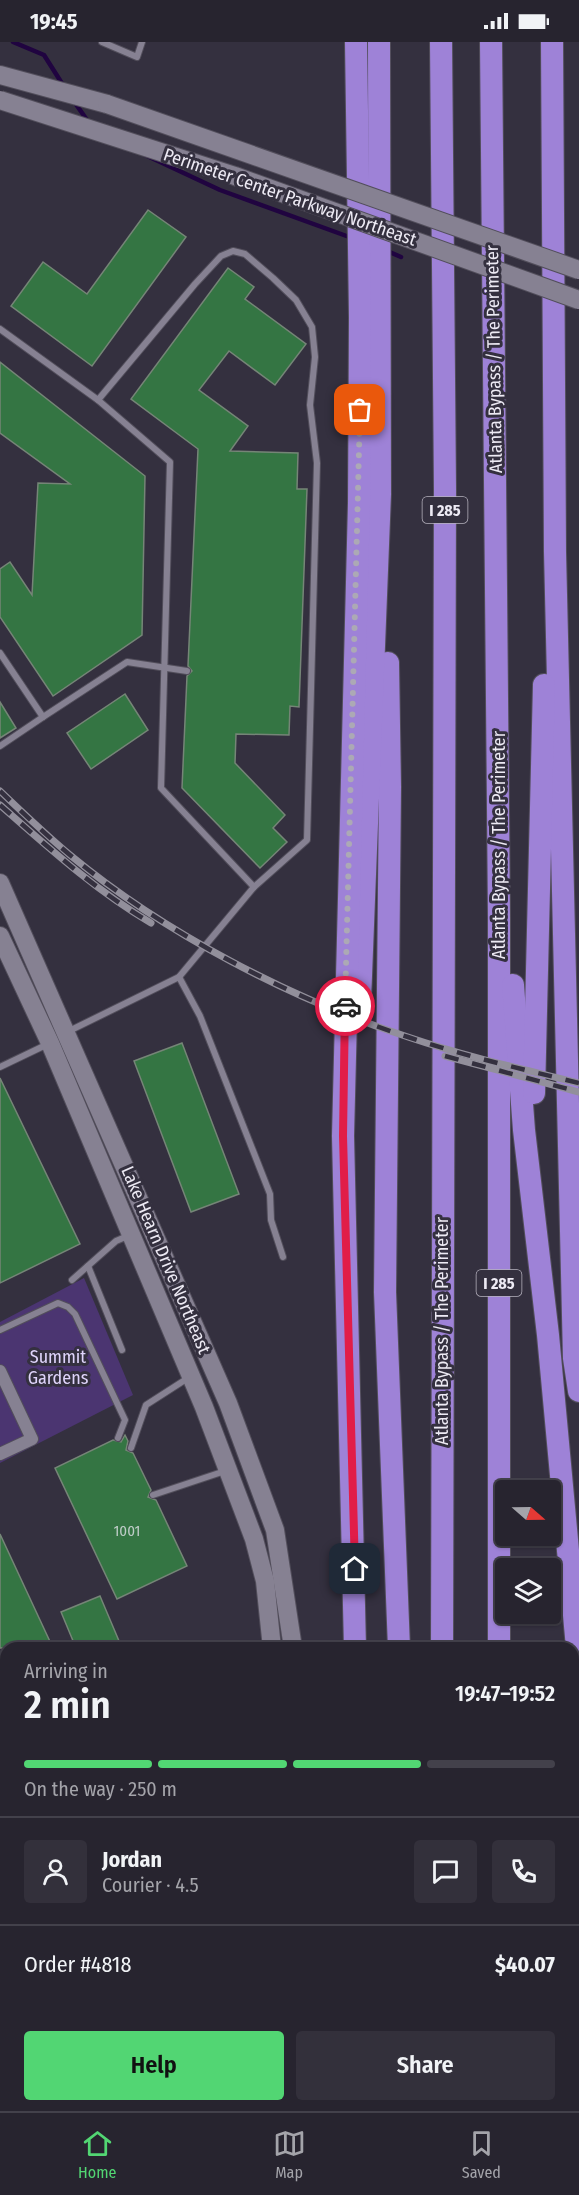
<!DOCTYPE html>
<meta charset="utf-8">
<style>
:root{--surface:#27242f;--page:#33303b;--text:#f1f3f6;--muted:#a4a4aa;--line:#43414b;--accent:#52d673}
body{margin:0;font-family:"Fira Sans Condensed",sans-serif;background:var(--page);color:var(--text);height:100vh;display:flex;flex-direction:column;font-size:22px;white-space:nowrap}
*{box-sizing:border-box;margin:0}
p{font-size:20px;color:var(--muted)}
.icon{flex:none;width:33px;height:33px;fill:none;stroke:currentColor;stroke-width:2;stroke-linecap:round;stroke-linejoin:round}
.map{position:relative;flex:1;overflow:hidden}
.details{position:absolute;left:0px;top:1600px;width:579px;height:470px;display:flex;flex-direction:column;background:var(--surface);border-radius:18px 18px 0 0;box-shadow:0 2px 4px #0004,0 0 0 2px var(--line)}
.details>*{flex:none}
.needle{width:39px;rotate:110deg}
.controls{position:absolute;left:495px;top:1438px;display:grid;gap:12px}
.controls a{display:grid;place-items:center;width:66px;height:66px;border-radius:6px;background:var(--surface);box-shadow:0 2px 4px #0004,0 0 0 2px var(--line);font-size:30px}
.pin{position:absolute;display:grid;place-items:center;width:51px;height:51px;color:#fff;margin:-26px;border-radius:12px;box-shadow:0 3px 9px #0006}
.courier{position:absolute;display:grid;place-items:center;width:60px;height:60px;margin:-30px;border:4px solid #e11d48;border-radius:50%;background:#fff;color:#222;box-shadow:0 2px 8px #0007}
.overview em{font-style:normal;font-weight:600}
.overview div{display:flex;flex-direction:column-reverse}
.overview{display:flex;align-items:center;justify-content:space-between;height:102px;padding:0 24px}
h1{font-size:39px;font-weight:600;line-height:45px}
.bar{display:grid;grid-template-columns:repeat(4,1fr);gap:9px 6px;align-content:center;height:72px;padding:0 24px}
.bar i{height:8px;border-radius:4px;background:var(--line)}
.bar .current{background:var(--accent)}
.bar p{grid-column:span 4}
.line{display:flex;align-items:center;gap:15px;padding:0 24px;border-top:2px solid var(--line)}
.line div{flex:1}
.round{display:grid;place-items:center;flex:none;width:63px;height:63px;border-radius:6px;background:var(--page)}
.action{display:flex;gap:12px;margin-top:auto;padding:12px 24px}
.action a{flex:1;height:69px;border-radius:6px;background:var(--accent);color:#111;font-size:24px;font-weight:600;line-height:69px;text-align:center}
.action a+a{background:var(--page);color:var(--text)}
.status{display:flex;justify-content:space-between;align-items:center;height:42px;padding:0 30px;background:var(--surface);direction:ltr}
.status svg{height:16px;fill:currentColor}
.tab-bar{display:flex;justify-content:space-around;align-items:center;height:84px;border-top:2px solid var(--line);background:var(--surface);font-size:16px;color:var(--muted)}
.tab-bar a{display:grid;justify-items:center;gap:3px}
.tab-bar .current{color:var(--accent)}
.map>svg:first-child{display:block}
</style>
<div class="status"><b>19:45</b><svg viewBox="0 0 49 12"><path d="M0 12V9h3v3zM5 12V6h3v6zM10 12V3h3v9zM15 12V0h3v12zM26 1h20v11H26zM47 4h2v5h-2z"/></svg></div>
<div class="map">
<svg width="579" height="2069" viewBox="0 0 579 2069">
<rect width="100%" height="100%" fill="#34303f"/>
<polygon fill="#4b3571" points="84,1236 133,1353 0,1421 0,1280"/>
<g fill="none" stroke-linecap="round" stroke-linejoin="round">
<g stroke="#200440" stroke-width="4.5">
<polyline points="13,0 44,13 63,43"/>
<polyline points="73,58 87,78"/>
<polyline points="143,112 220,148 352,196"/>
<polyline points="385,208 401,215"/>
</g>
</g>
<g fill="#347543" stroke="#758577" stroke-width="1.5">
<polygon points="148,168 186,195 92,324 11,264 43,220 87,252"/>
<polygon points="228,226 254,245 245,257 306,302 275,343 229,309 199,348 248,384 230,409 298,411 297,447 307,447 299,665 290,664 289,693 236,692 235,721 285,773 273,786 287,800 260,826 182,746 187,634 192,629 188,624 198,407 131,357"/>
<polygon points="0,320 145,434 142,593 53,654 0,575 0,527 10,520 32,553 38,441 70,442 0,391"/>
<polygon points="125,652 148,688 91,727 67,691"/>
<polygon points="0,660 16,686 0,696"/>
<polygon points="182,1001 239,1152 191,1170 134,1019"/>
<polygon points="0,1036 80,1202 0,1241"/>
<polygon points="125,1393 128,1399 126,1408 133,1411 151,1448 148,1455 156,1458 187,1524 117,1557 55,1426 113,1398 121,1400"/>
<polygon points="0,1492 53,1606 0,1606"/>
<polygon points="100,1554 122,1606 76,1606 61,1570"/>
</g>
<g fill="none" stroke-linecap="round" stroke-linejoin="round">
<g stroke="#524e5b" stroke-width="8">
<g id="lane">
<polyline points="102,0 137,15 142,0"/>
<polyline points="0,287 98,358 170,420 161,746 254,845"/>
<polyline points="0,611 43,675 0,704"/>
<polyline points="43,675 127,620 187,629"/>
<polyline points="179,935 200,974 270,1152 271,1178 283,1215"/>
<polyline points="67,990 179,935 254,845 307,798 317,421 310,363 315,315 312,285 296,258 273,236 245,212 233,209 221,214 195,242 98,358"/>
<polyline points="0,1025 48,1002"/>
<polyline points="88,1224 122,1308"/>
<polyline points="72,1238 116,1199 130,1193"/>
<polyline points="0,1288 58,1261 68,1265 75,1272 125,1378 118,1396"/>
<polyline points="131,1406 146,1363 188,1336"/>
<polyline points="153,1453 225,1429"/>
<polyline points="0,1905 6,1918"/>
</g>
</g>
<g stroke="#524e5b" stroke-width="14">
<g id="street">
<polyline points="0,1329 32,1397 0,1412"/>
<polyline points="0,1692 6,1693"/>
<polyline points="0,1712 6,1714"/>
</g>
</g>
<g stroke="#524e5b" stroke-width="20">
<g id="secondary">
<polyline points="0,33 107,62"/>
<polyline points="0,841 228,1361 275,1488 293,1606"/>
<polyline points="0,894 50,1001 204,1365 254,1497 265,1539 272,1606"/>
<polyline points="23,2069 31,2064"/>
</g>
</g>
<g stroke="#524e5b" stroke-width="24">
<g id="highway">
<polyline points="441,0 445,447 442,1606"/>
<polyline points="491,0 499,875 499,1606"/>
<polyline points="552,0 555,510 574,1316 579,1349"/>
<polyline points="388,621 390,745 385,1250 399,1606"/>
<polyline points="513,943 524,1088 548,1293 579,1627"/>
<polyline points="360,959 380,452 379,0"/>
<polyline points="534,1051 544,643"/>
<polyline points="355,1606 343,1094 359,461 360,275 356,0"/>
<polyline points="573,1879 579,1849"/>
<polyline points="407,2064 407,2069"/>
<polyline points="443,2064 443,2069"/>
<polyline points="253,2069 254,2064"/>
<polyline points="499,2069 499,2064"/>
<polyline points="542,2069 543,2064"/>
</g>
</g>
<use href="#lane" stroke="#868192" stroke-width="6"/>
<use href="#street" stroke="#868192" stroke-width="12"/>
<use href="#secondary" stroke="#868192" stroke-width="18"/>
<use href="#highway" stroke="#9e82d7" stroke-width="22"/>
<g stroke="#928f9b" stroke-width="7">
<g id="rail">
<path d="M0,749c23,22 46,44 70,64 94,78 223,145 338,182 56,19 114,32 171,46"/>
<path d="M0,763c49,43 95,85 151,118"/>
<polyline points="445,1014 579,1050"/>
</g>
</g>
<use href="#rail" stroke="#34303f" stroke-width="4.5" stroke-dasharray="14" stroke-linecap="butt"/>
<g stroke="#524e5b" stroke-width="20" stroke-linecap="butt">
<g id="secondary-bridge">
<polyline points="0,58 235,134 579,258"/>
<polyline points="107,62 579,228"/>
</g>
</g>
<use href="#secondary-bridge" stroke="#868192" stroke-width="18"/>
</g>
<g fill="none" stroke-linecap="round" stroke-linejoin="round">
<polyline stroke="#aca9b5" stroke-width="6" stroke-dasharray="0 10.8" points="345,964 360,368"/>
<polyline stroke="#e11d48" stroke-width="8" points="345,964 343,1094 355,1527"/>
</g>
<g text-anchor="middle" stroke-width="6" stroke-linejoin="round" paint-order="stroke">
<g font-size="15" fill="#bfcdc8">
<text x="127" y="1494">1001</text>
</g>
<g fill="#34303f" stroke="#b6b2be" stroke-width="1.5">
<rect x="422.5" y="455" width="45" height="26" rx="4.5"/>
<rect x="476.5" y="1228" width="45" height="26" rx="4.5"/>
</g>
<g font-size="16" font-weight="bold" fill="#edeaf4">
<text x="445" y="474">I 285</text>
<text x="499" y="1247">I 285</text>
</g>
<g font-size="18" fill="#edeaf4" stroke="#34303f">
<text transform="translate(290 155) rotate(19)" y="6">Perimeter Center Parkway Northeast</text>
<text transform="translate(494 317) rotate(-91)" y="6">Atlanta Bypass / The Perimeter</text>
<text transform="translate(499 803) rotate(-90)" y="6">Atlanta Bypass / The Perimeter</text>
<text transform="translate(166 1218) rotate(67)" y="6">Lake Hearn Drive Northeast</text>
<text transform="translate(442 1289) rotate(-90)" y="6">Atlanta Bypass / The Perimeter</text>
</g>
<g font-size="18" fill="#dfd4fb" stroke="#34303f">
<text x="58" y="1321">Summit<tspan x="58" dy="21">Gardens</tspan></text>
</g>
</g>
</svg>
<div class="controls">
<a><svg class="needle" viewBox="-14 -14 28 28"><path d="M0-13l5 13h-10z" fill="#e53935"/><path d="M0 13l5-13h-10z" fill="#a4a4aa"/></svg></a>
<a><svg class="icon" aria-label="layers" viewBox="0 0 24 24"><path d="M12 4l9 5-9 5-9-5zM3 14l9 5 9-5"/></svg></a>
</div>
<div class="pin" style="left:360px;top:368px;background:#ea580c"><svg class="icon" aria-label="bag" viewBox="0 0 24 24"><path d="M5 8h14l-1 12H6zM9 8a3 3 0 0 1 6 0"/></svg></div>
<div class="pin" style="left:355px;top:1527px;background:#1f2937"><svg class="icon" aria-label="home" viewBox="0 0 24 24"><path d="M3 11l9-7 9 7M6 9v11h12V9"/></svg></div>
<div class="courier" style="left:345px;top:964px"><svg class="icon" aria-label="car" viewBox="0 0 24 24"><path d="M5 17H2v-5l4-1 3-4h7l3 4 3 1v5h-3M9 17h6M6 11h13"/><circle cx="7" cy="17" r="2"/><circle cx="17" cy="17" r="2"/></svg></div>
<section class="details">
<div class="overview"><div><h1>2 min</h1><p>Arriving in</p></div><em>19:47–19:52</em></div>
<div class="bar"><i class="current"></i><i class="current"></i><i class="current"></i><i></i><p>On the way · 250 m</p></div>
<div class="line" style="height:108px"><a class="round"><svg class="icon" aria-label="person" viewBox="0 0 24 24"><circle cx="12" cy="8" r="4"/><path d="M4 21q1-7 8-7t8 7"/></svg></a><div><b>Jordan</b><p>Courier · 4.5</p></div><a class="round"><svg class="icon" aria-label="chat" viewBox="0 0 24 24"><path d="M4 5h16v11H9l-5 4z"/></svg></a><a class="round"><svg class="icon" aria-label="phone" viewBox="0 0 24 24"><path d="M5 4h4l2 5-3 2q2 4 5 5l2-3 5 2v4C11 20 4 13 5 4z"/></svg></a></div>
<div class="line" style="height:78px"><div>Order #4818</div><b>$40.07</b></div>
<div class="action"><a>Help</a><a>Share</a></div>
</section>
</div>
<nav class="tab-bar">
<a class="current"><svg class="icon" aria-label="home" viewBox="0 0 24 24"><path d="M3 11l9-7 9 7M6 9v11h12V9"/></svg>Home</a>
<a><svg class="icon" aria-label="map" viewBox="0 0 24 24"><path d="M3 6l6-2 6 2 6-2v14l-6 2-6-2-6 2zM9 4v14M15 6v14"/></svg>Map</a>
<a><svg class="icon" aria-label="saved" viewBox="0 0 24 24"><path d="M7 4h10v16l-5-4-5 4z"/></svg>Saved</a>
</nav>
